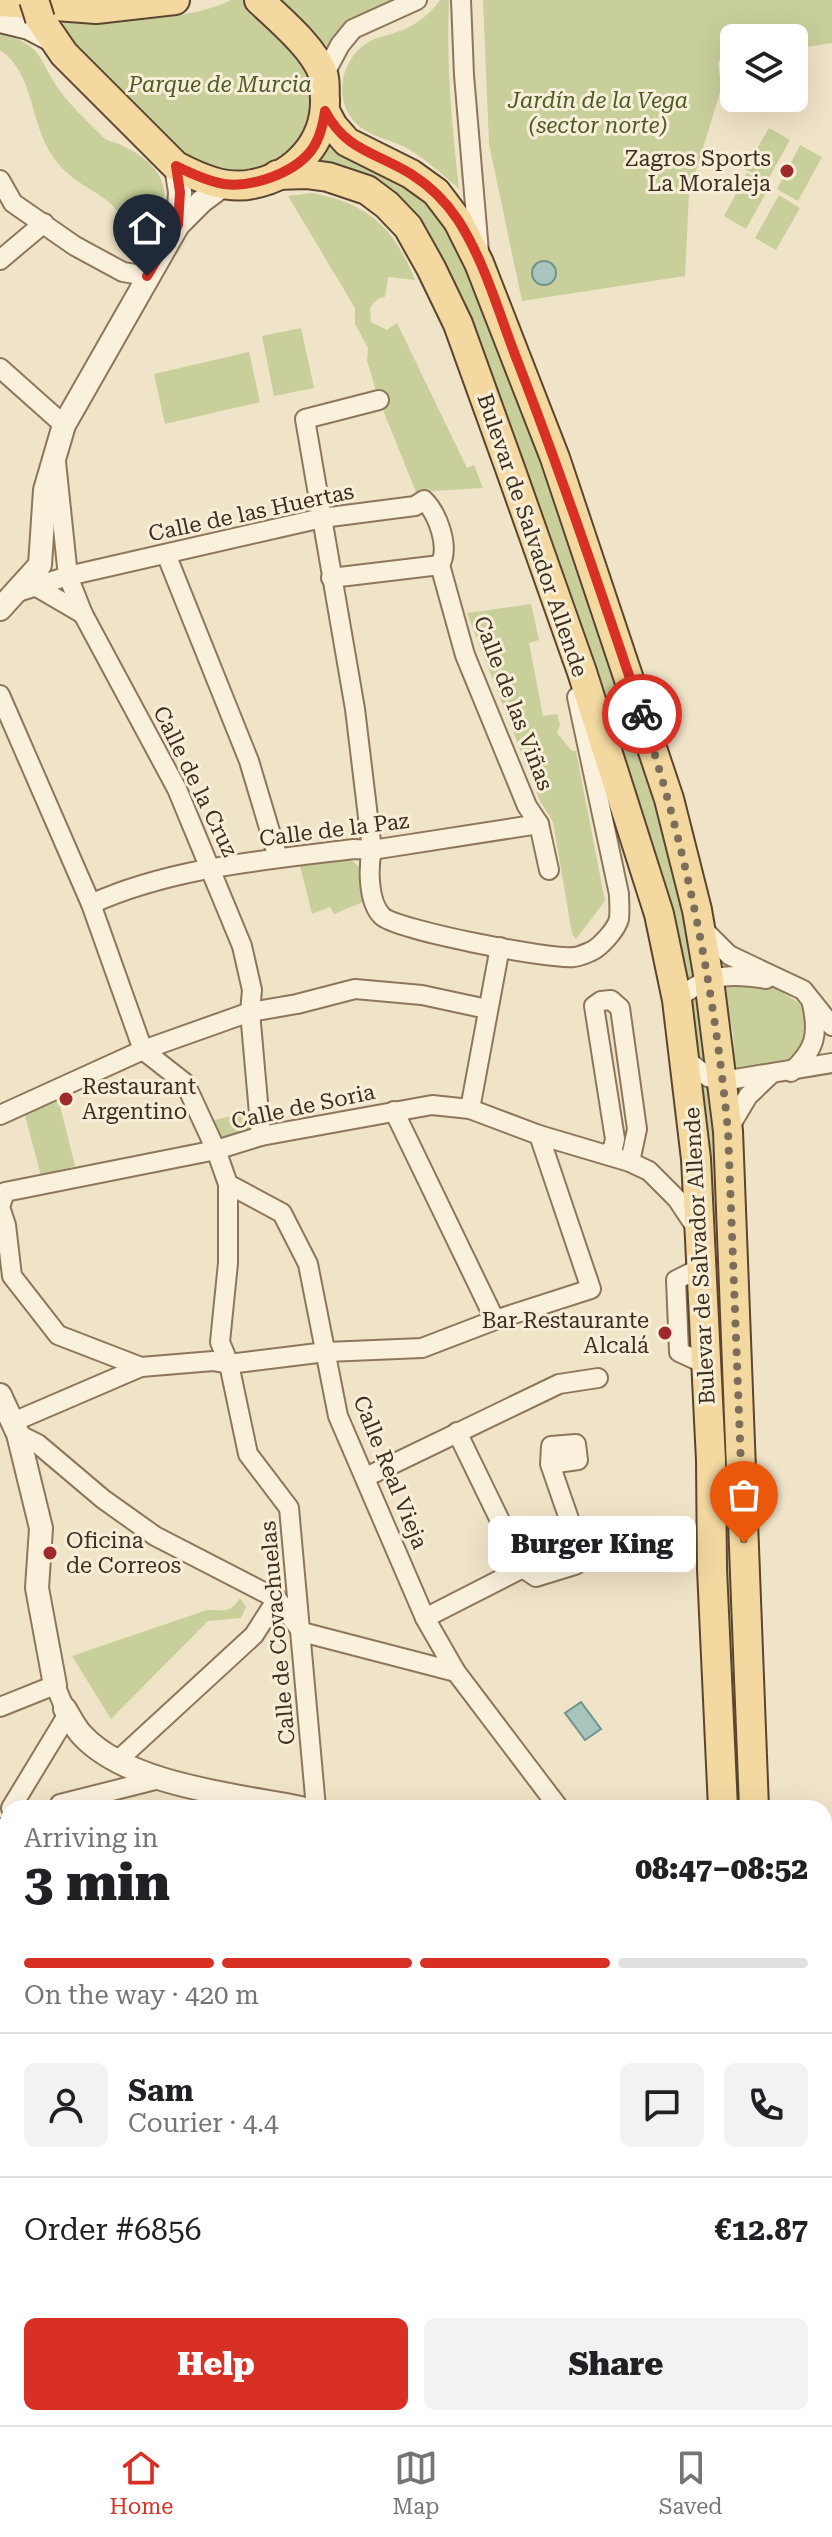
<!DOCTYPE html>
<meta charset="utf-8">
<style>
:root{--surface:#fff;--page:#f2f2f2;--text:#202124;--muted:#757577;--line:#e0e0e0;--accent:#d93025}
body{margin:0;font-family:"Roboto Serif",serif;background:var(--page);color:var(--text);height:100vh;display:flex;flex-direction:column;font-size:30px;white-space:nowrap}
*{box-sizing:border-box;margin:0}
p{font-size:26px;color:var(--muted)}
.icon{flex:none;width:44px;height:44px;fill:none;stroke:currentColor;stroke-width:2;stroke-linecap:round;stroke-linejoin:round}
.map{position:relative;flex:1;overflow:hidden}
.drawer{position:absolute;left:0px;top:1800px;width:832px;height:626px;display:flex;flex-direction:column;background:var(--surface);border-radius:24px 24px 0 0;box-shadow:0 8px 32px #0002}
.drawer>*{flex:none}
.tools{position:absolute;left:720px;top:24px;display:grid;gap:16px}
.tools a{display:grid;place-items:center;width:88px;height:88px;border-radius:12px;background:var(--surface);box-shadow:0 8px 32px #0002;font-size:40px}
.pin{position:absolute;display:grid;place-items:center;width:68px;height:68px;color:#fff;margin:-82px -34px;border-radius:50% 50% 50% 0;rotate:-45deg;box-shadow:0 0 8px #0007}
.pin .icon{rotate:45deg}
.courier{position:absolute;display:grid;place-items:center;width:80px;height:80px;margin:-40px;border:6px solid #d93025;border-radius:50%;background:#fff;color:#222;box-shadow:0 2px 10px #0007}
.bubble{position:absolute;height:56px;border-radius:12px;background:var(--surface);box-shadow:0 8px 32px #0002;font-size:26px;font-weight:800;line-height:56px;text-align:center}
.overview em{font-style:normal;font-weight:800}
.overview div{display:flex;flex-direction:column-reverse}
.overview{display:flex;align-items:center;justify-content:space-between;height:136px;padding:0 24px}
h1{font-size:52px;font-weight:800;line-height:60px}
.bar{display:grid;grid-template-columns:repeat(4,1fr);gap:12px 8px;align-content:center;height:96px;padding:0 24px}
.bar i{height:10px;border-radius:6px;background:var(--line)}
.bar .active{background:var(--accent)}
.bar p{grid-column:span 4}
.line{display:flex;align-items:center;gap:20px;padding:0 24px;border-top:2px solid var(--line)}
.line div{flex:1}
.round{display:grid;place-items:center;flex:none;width:84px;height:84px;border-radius:12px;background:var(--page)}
.button{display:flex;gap:16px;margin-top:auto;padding:16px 24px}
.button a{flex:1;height:92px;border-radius:12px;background:var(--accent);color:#fff;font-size:32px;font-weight:800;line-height:92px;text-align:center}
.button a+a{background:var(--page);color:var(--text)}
.tabs{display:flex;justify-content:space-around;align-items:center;height:112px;border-top:2px solid var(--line);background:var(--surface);font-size:22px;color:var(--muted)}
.tabs a{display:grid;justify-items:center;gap:4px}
.tabs .active{color:var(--accent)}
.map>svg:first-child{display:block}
</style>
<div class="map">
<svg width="832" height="2425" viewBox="0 0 832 2425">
<rect width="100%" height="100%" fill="#f0e4c8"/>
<g fill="#c9cf9b">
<path d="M231,0h11c24,23 57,46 66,80 15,61 -45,107 -102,88 -21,-7 -40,-31 -56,-47 -29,-28 -58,-57 -87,-86v-15c48,0 125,2 168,-20z"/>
<path d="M282,0h121c-32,12 -56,16 -76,47z"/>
<path d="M440,0h9c-3,63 3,126 10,189 -16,-14 -31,-28 -49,-39 -15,-10 -35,-11 -50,-23 -28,-23 -21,-66 7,-84 7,-5 16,-6 24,-9 21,-6 36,-16 49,-34z"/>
<polygon points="483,0 832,0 832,43 794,49 794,38 734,38 734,58 718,61 721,89 689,194 685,276 522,301 489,144"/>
<path d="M0,35c44,7 39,28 60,56 12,16 28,31 43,46 5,5 9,4 16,7 19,9 37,19 44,41 7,25 -14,53 -25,75l-6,2c-2,-77 -50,-60 -81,-108 -21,-32 -17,-81 -51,-104z"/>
<polygon points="769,128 790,140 767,181 745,169"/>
<polygon points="325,138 400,177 438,210 491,313 631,705 700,971 687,980 682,953 667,927 426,246 310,162"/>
<polygon points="800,145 822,157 798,201 777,189"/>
<polygon points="747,173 770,186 746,229 724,216"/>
<path d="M312,193c57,11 82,34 103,87l-27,-3 -3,20 -6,1 -9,9 1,15 16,8 10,-7 70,145 7,-3 9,23 -67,4 -39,-97 -10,-35 1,-12 -13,-24v-16l-67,-112z"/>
<polygon points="779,195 800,208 776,250 755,238"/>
<polygon points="301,328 314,388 274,396 262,336"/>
<polygon points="249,352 260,402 165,424 154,374"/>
<polygon points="531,604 539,640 529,643 543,716 557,714 560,725 557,733 572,751 576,751 605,901 576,939 572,934 553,822 540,801 467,613"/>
<polygon points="349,858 359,867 363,902 334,914 330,907 312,914 300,866"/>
<path d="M719,982l51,2 29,19 10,15 2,18 -14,23 -64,14c-4,-10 1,-15 1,-25 0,-22 -8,-46 -15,-66z"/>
<polygon points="701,993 713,1072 697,1058 691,1007 695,994"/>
<polygon points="693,1076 716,1091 747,1808 730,1808"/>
<polygon points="58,1098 75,1166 41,1176 24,1111"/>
<polygon points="256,1110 258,1134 218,1147 206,1122"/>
<path d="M240,1598l6,9 -5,11 -33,3 -97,98 -39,-63 135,-46c17,0 23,4 33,-12z"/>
<polygon points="8,2346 8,2418 85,2419 72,2425 0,2425 0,2349"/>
<polygon points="824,2384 832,2401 832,2425 630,2425 627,2418 824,2418"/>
</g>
<g fill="#a9c4bc" stroke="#6f938a" stroke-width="2">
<circle cx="544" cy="273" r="12"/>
<polygon points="581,1702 601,1729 585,1740 565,1713"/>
</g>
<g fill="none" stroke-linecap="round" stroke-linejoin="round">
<g stroke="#8d765c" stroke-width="22">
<g id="minor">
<polyline points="461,0 464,75 479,252"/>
<polyline points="324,75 340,45 353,29 417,0"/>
<polyline points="0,180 13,203 75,246 123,272 147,276"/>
<polyline points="0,260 44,223"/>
<polyline points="0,368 64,425"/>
<path d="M379,400l-74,19 50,290 17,141c-4,18 -4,52 10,66 14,14 169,44 192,41 5,0 13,-4 18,-6 9,-5 24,-21 27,-32 1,-8 0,-18 0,-25l-42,-197"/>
<polyline points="56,462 68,576 83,614 177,789 242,946 252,990 250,1012 261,1136"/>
<polyline points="166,554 249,761 278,858"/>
<polyline points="440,565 465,655 527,806 539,824 549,870"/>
<polyline points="331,578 440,565"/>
<polyline points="35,586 83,614"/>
<path d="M18,592l50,-16 254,-58 93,-12 9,-6c14,14 26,47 16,65"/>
<polyline points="0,695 91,904 143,1050 185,1083 216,1150 228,1184 282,1213 308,1264 338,1416 425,1618 456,1672 559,1808"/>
<path d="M91,904c82,-37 175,-44 263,-55l18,1 167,-26"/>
<polyline points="700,926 729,955 803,990 832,1026"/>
<path d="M677,1000c28,-26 53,-27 89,-21"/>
<polyline points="683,1057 708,1077 723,1081 832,1063"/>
<path d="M791,1072c24,-22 28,-37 21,-68"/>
<polyline points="470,1109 500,947"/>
<polyline points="394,1111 495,1320"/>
<polyline points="0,1115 143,1050 250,1012 297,1004 355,989 422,995 487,1009"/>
<polyline points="729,1128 748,1096 771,1074"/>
<polyline points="607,1154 613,1148 615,1139 594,1006 601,1001 611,1000 620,1008 637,1129 630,1162"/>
<polyline points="228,1184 228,1263 220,1342 229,1364 248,1454 289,1508 316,1808"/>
<polyline points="700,1268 676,1280 679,1352 705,1364"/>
<polyline points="141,1367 58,1335 12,1276 6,1225 0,1207 5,1192 216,1150 261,1136 432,1105 470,1109 539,1135 630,1162 649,1171 677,1199 697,1229"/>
<polyline points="13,1422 141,1367 213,1361 229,1364 326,1352 422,1348 495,1320 591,1289 539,1135"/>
<polyline points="457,1432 523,1568"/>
<polyline points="18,1434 38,1444 103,1499 155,1536 277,1599 302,1632 456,1672"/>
<polyline points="366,1477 559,1384 598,1378"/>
<polyline points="523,1568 536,1577 575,1565 577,1542 550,1464 551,1446 576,1444 578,1460 550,1464"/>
<polyline points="425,1618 523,1568"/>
<polyline points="0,1707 55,1685 65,1709 65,1719 11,1808"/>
<polyline points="116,1762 254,1635 277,1599"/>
<polyline points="61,1808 60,1804 159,1779"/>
<polyline points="0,1828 8,1856"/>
<polyline points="0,1964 8,1960"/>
<polyline points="824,2031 832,2031"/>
<polyline points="0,2034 8,2030"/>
<polyline points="824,2050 832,2046"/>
<polyline points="0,2131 8,2131"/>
<polyline points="0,2275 8,2272"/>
<polyline points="115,2418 116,2425"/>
<polyline points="319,2418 321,2425"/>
<polyline points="531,2418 533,2425"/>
</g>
</g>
<g stroke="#8d765c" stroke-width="26">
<g id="tertiary">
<polyline points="176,166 180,192 178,225"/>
<polyline points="0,609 40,565 45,490 64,425 178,225 202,201 225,184"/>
<polyline points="0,1395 18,1434 41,1528 37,1588 55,1685"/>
<path d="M65,1709c5,8 10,19 17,26 46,50 154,60 219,73"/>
</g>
</g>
<g stroke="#6f573f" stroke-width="28">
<g id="secondary">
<polyline points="0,20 29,27 52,39"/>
<polyline points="0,2292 8,2289"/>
<polyline points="0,2319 8,2316"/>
</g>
</g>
<g stroke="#5b4430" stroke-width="32">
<g id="primary">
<polyline points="0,2 96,9 175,0"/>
<path d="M40,19l24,35 112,112c23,12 50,24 77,18 42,-8 73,-42 72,-85 -1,-7 1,-18 -2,-25 -9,-26 -44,-55 -64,-74"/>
<polyline points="325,111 333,126 347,142 411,174 436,192 458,221 479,263 555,458 669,799 697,910 709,980 728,1131 754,1808"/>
<polyline points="277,175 306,174 328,177 367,190 387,205 408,227 431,268 458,324 511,471 582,672 659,914 677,1000 696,1159 711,1460 712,1569 723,1808"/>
<polyline points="824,2203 832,2219"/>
<polyline points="824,2321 832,2329"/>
</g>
</g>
<g stroke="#5b4430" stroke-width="36">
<g id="motorway">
<polyline points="824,2250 832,2258"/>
<polyline points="824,2280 832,2290"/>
</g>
</g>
<use href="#minor" stroke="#faf1dc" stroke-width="18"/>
<use href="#tertiary" stroke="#faf1dc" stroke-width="22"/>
<use href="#secondary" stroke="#faf1dc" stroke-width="24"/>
<use href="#primary" stroke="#f3d9a0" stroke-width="28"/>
<use href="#motorway" stroke="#e0a458" stroke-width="32"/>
<g stroke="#5b4430" stroke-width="32" stroke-linecap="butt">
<polyline id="primary-bridge" points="34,0 40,19"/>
</g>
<use href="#primary-bridge" stroke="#f3d9a0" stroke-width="28"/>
</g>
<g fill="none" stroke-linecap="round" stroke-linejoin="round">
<path stroke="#7c6e5b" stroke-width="8" stroke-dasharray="0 14.4" d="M642,714c45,137 72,273 86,417l16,412"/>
<path stroke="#d93025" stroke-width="10" d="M147,276l31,-51 2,-33 -4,-26c16,8 31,15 48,18 26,4 68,-10 86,-32 9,-11 13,-26 15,-41 21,40 51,41 86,63 19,12 35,28 47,46 27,42 41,94 59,140 45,116 85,235 125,354"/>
</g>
<g fill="#9e2a2b" stroke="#f7eed8" stroke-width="3">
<circle cx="787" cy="171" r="8"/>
<circle cx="66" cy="1099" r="8"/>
<circle cx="665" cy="1333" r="8"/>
<circle cx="50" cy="1553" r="8"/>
</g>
<g text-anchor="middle" stroke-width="6" stroke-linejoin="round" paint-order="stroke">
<g font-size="22" font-style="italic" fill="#4d5a26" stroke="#f7eed8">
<text x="220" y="92">Parque de Murcia</text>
<text x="598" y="108">Jardín de la Vega<tspan x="598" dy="25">(sector norte)</tspan></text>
</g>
<g font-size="22" fill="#3d2e20" stroke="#f7eed8" text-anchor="end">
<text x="771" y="166">Zagros Sports<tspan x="771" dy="25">La Moraleja</tspan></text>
<text x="82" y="1094" text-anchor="start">Restaurant<tspan x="82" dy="25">Argentino</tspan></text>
<text x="649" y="1328">Bar Restaurante<tspan x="649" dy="25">Alcalá</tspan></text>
<text x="66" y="1548" text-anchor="start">Oficina<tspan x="66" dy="25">de Correos</tspan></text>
</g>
<g font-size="22" fill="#3d2e20" stroke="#f7eed8">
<text transform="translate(251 512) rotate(-12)" y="8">Calle de las Huertas</text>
<text transform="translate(533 535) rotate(71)" y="8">Bulevar de Salvador Allende</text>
<text transform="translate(514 703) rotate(69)" y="8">Calle de las Viñas</text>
<text transform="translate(196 781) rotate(64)" y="8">Calle de la Cruz</text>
<text transform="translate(334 829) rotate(-7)" y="8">Calle de la Paz</text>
<text transform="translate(303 1106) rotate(-12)" y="8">Calle de Soria</text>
<text transform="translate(699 1256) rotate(-93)" y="8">Bulevar de Salvador Allende</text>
<text transform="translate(391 1472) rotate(68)" y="8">Calle Real Vieja</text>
<text transform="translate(277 1633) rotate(-95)" y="8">Calle de Covachuelas</text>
</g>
</g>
</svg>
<div class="tools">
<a><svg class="icon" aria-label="layers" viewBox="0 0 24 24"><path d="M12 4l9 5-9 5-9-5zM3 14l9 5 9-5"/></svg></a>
</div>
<div class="pin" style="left:744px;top:1543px;background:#ea580c"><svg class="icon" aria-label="bag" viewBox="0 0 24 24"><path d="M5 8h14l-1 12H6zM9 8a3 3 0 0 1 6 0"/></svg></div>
<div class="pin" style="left:147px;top:276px;background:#1f2937"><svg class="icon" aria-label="home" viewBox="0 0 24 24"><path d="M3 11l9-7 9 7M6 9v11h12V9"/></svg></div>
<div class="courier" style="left:642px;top:714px"><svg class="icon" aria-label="bike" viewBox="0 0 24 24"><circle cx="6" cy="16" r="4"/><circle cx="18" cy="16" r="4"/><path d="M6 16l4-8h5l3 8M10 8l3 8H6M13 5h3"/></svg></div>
<div class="bubble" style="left:488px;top:1516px;width:208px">Burger King</div>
<section class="drawer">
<div class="overview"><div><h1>3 min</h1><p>Arriving in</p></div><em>08:47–08:52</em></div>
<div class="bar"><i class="active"></i><i class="active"></i><i class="active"></i><i></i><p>On the way · 420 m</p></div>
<div class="line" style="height:144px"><a class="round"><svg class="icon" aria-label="person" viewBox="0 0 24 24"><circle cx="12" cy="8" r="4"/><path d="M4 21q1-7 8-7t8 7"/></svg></a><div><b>Sam</b><p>Courier · 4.4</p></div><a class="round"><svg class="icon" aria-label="chat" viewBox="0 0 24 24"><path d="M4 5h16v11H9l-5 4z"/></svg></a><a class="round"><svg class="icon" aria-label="phone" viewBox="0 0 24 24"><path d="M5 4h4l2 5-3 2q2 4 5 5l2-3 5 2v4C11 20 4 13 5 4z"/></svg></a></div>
<div class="line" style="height:104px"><div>Order #6856</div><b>€12.87</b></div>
<div class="button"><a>Help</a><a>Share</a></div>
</section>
</div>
<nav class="tabs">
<a class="active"><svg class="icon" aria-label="home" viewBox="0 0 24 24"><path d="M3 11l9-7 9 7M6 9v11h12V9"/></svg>Home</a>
<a><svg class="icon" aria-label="map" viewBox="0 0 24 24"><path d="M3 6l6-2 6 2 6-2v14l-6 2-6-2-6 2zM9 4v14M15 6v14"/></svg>Map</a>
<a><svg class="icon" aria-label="saved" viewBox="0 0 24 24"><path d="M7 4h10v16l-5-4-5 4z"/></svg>Saved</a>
</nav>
